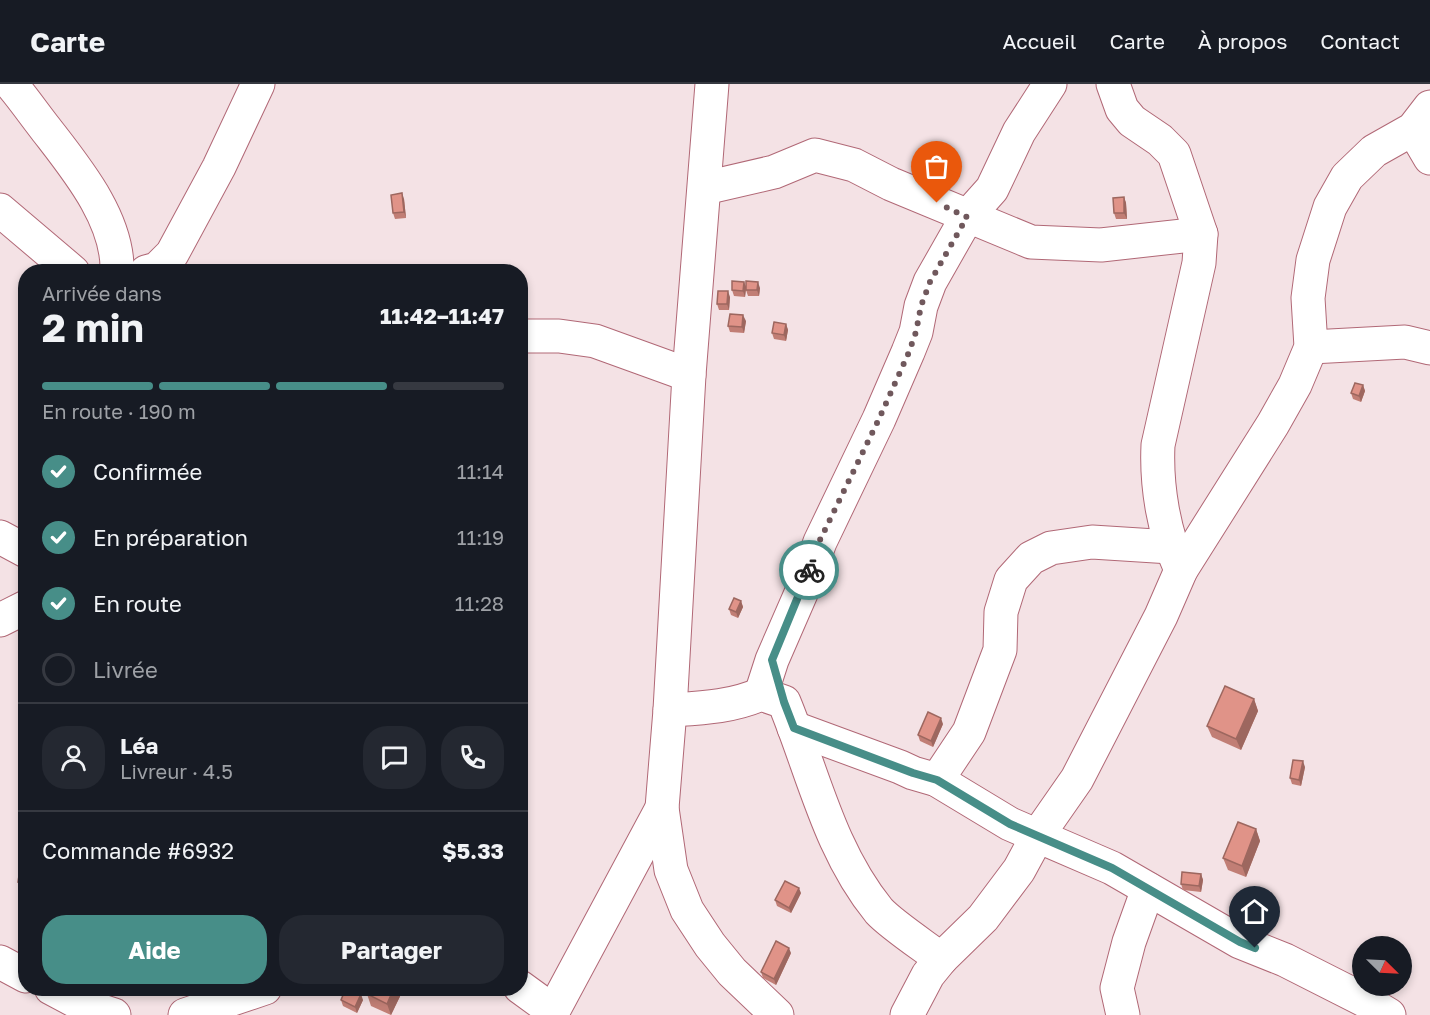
<!DOCTYPE html>
<html lang="fr">
<meta charset="utf-8">
<style>
:root{--surface:#171b24;--page:#242831;--text:#f1f3f6;--muted:#9ea1a6;--line:#363941;--accent:#478e88}
body{margin:0;font-family:"Golos Text",sans-serif;background:var(--page);color:var(--text);height:100vh;display:flex;flex-direction:column;font-size:22px;white-space:nowrap}
*{box-sizing:border-box;margin:0}
p{font-size:20px;color:var(--muted)}
.icon{flex:none;width:33px;height:33px;fill:none;stroke:currentColor;stroke-width:2;stroke-linecap:round;stroke-linejoin:round}
.map{position:relative;flex:1;overflow:hidden}
.side{position:absolute;left:18px;top:180px;width:510px;height:732px;display:flex;flex-direction:column;background:var(--surface);border-radius:24px;box-shadow:0 3px 9px #0003}
.side>*{flex:none}
.needle{width:39px;rotate:114deg}
.controls{position:absolute;left:1352px;top:852px;display:grid;gap:12px}
.controls a{display:grid;place-items:center;width:60px;height:60px;border-radius:50%;background:var(--surface);box-shadow:0 3px 9px #0003;font-size:30px}
.pin{position:absolute;display:grid;place-items:center;width:51px;height:51px;color:#fff;margin:-62px -26px;border-radius:50% 50% 50% 0;rotate:-45deg;box-shadow:0 0 6px #0007}
.pin .icon{rotate:45deg}
.courier{position:absolute;display:grid;place-items:center;width:60px;height:60px;margin:-30px;border:4px solid #478e88;border-radius:50%;background:#fff;color:#222;box-shadow:0 2px 8px #0007}
.overview em{font-style:normal;font-weight:700}
.overview div{display:flex;flex-direction:column-reverse}
.overview{display:flex;align-items:center;justify-content:space-between;height:102px;padding:0 24px}
h1{font-size:39px;font-weight:700;line-height:45px}
.bar{display:grid;grid-template-columns:repeat(4,1fr);gap:9px 6px;align-content:center;height:72px;padding:0 24px}
.bar i{height:8px;border-radius:4px;background:var(--line)}
.bar .current{background:var(--accent)}
.bar p{grid-column:span 4}
.line{display:flex;align-items:center;gap:15px;padding:0 24px;border-top:2px solid var(--line)}
.line div{flex:1}
.round{display:grid;place-items:center;flex:none;width:63px;height:63px;border-radius:24px;background:var(--page)}
ol{padding:0 24px;list-style:none}
li{display:flex;align-items:center;gap:18px;height:66px}
li p{margin-inline-start:auto}
li .icon{padding:6px;border-radius:50%;background:var(--accent);color:#fff;stroke-width:4}
li:last-child{color:var(--muted)}
li i{width:33px;height:33px;border:3px solid var(--line);border-radius:50%}
.primary-button{display:flex;gap:12px;margin-top:auto;padding:12px 24px}
.primary-button a{flex:1;height:69px;border-radius:24px;background:var(--accent);color:#fff;font-size:24px;font-weight:700;line-height:69px;text-align:center}
.primary-button a+a{background:var(--page);color:var(--text)}
header{display:flex;align-items:center;gap:36px;box-sizing:border-box;height:84px;padding:0 30px;background:var(--surface);border-bottom:2px solid var(--line)}
header strong{font-size:28px}
nav{display:flex;gap:33px;margin-inline-start:auto;font-size:21px}
.map>svg:first-child{display:block}
</style>
<header>
<strong>Carte</strong>
<nav><a>Accueil</a><a>Carte</a><a>À propos</a><a>Contact</a></nav>
</header>
<div class="map">
<svg width="1430" height="931" viewBox="0 0 1430 931">
<rect width="100%" height="100%" fill="#f4e2e5"/>
<g fill="none" stroke-linecap="round" stroke-linejoin="round">
<g stroke="#b16876" stroke-width="35">
<g id="minor">
<path d="M11,0c12,14 23,30 34,44 30,39 74,91 72,144"/>
<polyline points="712,0 689,291 670,626 662,724 671,786 687,826 710,861 732,888 777,931"/>
<path d="M1113,0l9,25 10,12 28,19 14,14 27,80 -2,29 -41,182c-2,42 6,88 23,125"/>
<polyline points="1413,45 1430,74"/>
<polyline points="705,104 774,88 815,71 854,81 891,100 1031,158 1101,161 1201,150"/>
<polyline points="0,126 73,188"/>
<polyline points="146,188 157,185 172,170 219,83 258,0"/>
<polyline points="520,252 559,252 595,257 689,291"/>
<polyline points="1311,263 1405,258 1430,264"/>
<polyline points="0,453 26,467"/>
<polyline points="0,536 26,523"/>
<polyline points="761,610 772,576 802,507 820,458 879,335 908,268 916,248 921,222 930,198 967,133 992,105 1019,48 1050,0"/>
<path d="M670,626c31,-2 62,-3 91,-16l23,8c29,70 45,148 95,209 13,14 45,35 62,48"/>
<polyline points="794,644 900,683 913,689 937,696 1010,740 1112,784 1240,858 1285,876 1364,916 1389,931"/>
<polyline points="937,696 969,648 1000,566 1001,528 1011,496 1031,474 1051,464 1092,458 1171,463"/>
<polyline points="0,878 26,892"/>
<polyline points="520,903 553,927"/>
<polyline points="51,904 83,921 114,931"/>
<polyline points="185,931 265,904"/>
<polyline points="551,931 662,724"/>
<polyline points="907,931 928,891 941,875 983,834 1019,786 1038,751 1077,695 1161,532 1181,486 1273,340 1295,301 1311,263 1308,214 1313,176 1330,123 1347,93 1374,67 1413,45 1430,23"/>
<polyline points="1123,931 1117,904 1129,858 1148,805"/>
</g>
</g>
<use href="#minor" stroke="#fff" stroke-width="33"/>
</g>
<g fill="#c17e75">
<polygon points="1124,113 1126,119 1127,135 1116,135 1114,129"/>
<polygon points="404,115 406,134 395,135 393,129"/>
<polygon points="744,198 746,203 760,204 759,212 748,212 746,206 745,213 734,212 732,206"/>
<polygon points="730,213 729,226 719,226 717,220"/>
<polygon points="746,237 744,249 730,248 728,242"/>
<polygon points="786,240 788,246 786,257 774,255 772,249"/>
<polygon points="1363,301 1365,307 1361,318 1353,315 1351,309"/>
<polygon points="741,517 743,523 738,534 731,531 729,525"/>
<polygon points="1254,615 1258,627 1241,666 1212,653 1207,642"/>
<polygon points="943,640 933,663 920,657 918,651"/>
<polygon points="1305,683 1301,702 1292,700 1290,694"/>
<polygon points="1256,745 1260,757 1246,793 1228,786 1223,774"/>
<polygon points="26,765 26,804 21,804 18,798"/>
<polygon points="1201,790 1203,796 1201,808 1183,806 1181,800"/>
<polygon points="801,809 791,829 777,822 775,816"/>
<polygon points="791,869 776,901 763,894 761,888"/>
<polygon points="404,904 391,931 371,922 367,910"/>
<polygon points="341,916 363,916 357,929 343,922"/>
</g>
<g fill="#9d675f">
<polygon points="402,109 404,115 406,134 404,128"/>
<polygon points="1124,113 1126,119 1127,135 1124,129"/>
<polygon points="744,198 746,203 745,213 743,207"/>
<polygon points="758,198 760,204 759,212 757,206"/>
<polygon points="728,207 730,213 729,226 727,220"/>
<polygon points="743,231 746,237 744,249 742,243"/>
<polygon points="786,240 788,246 786,257 784,251"/>
<polygon points="1363,301 1365,307 1361,318 1359,312"/>
<polygon points="741,517 743,523 738,534 736,528"/>
<polygon points="1254,615 1258,627 1241,666 1236,655"/>
<polygon points="941,634 943,640 933,663 931,657"/>
<polygon points="1303,677 1305,683 1301,702 1299,696"/>
<polygon points="1256,745 1260,757 1246,793 1242,782"/>
<polygon points="1201,790 1203,796 1201,808 1199,802"/>
<polygon points="799,804 801,809 791,829 789,824"/>
<polygon points="789,864 791,869 776,901 774,895"/>
<polygon points="394,904 404,904 391,931 387,920"/>
<polygon points="361,910 363,916 357,929 355,923"/>
</g>
<g fill="#e09388" stroke="#9d675f" stroke-width="1.5">
<polygon points="402,109 404,128 393,129 391,111"/>
<polygon points="1124,113 1124,129 1114,129 1113,114"/>
<polygon points="732,197 744,198 743,207 732,206"/>
<polygon points="746,197 758,198 757,206 746,206"/>
<polygon points="718,207 728,207 727,220 717,220"/>
<polygon points="730,230 743,231 742,243 728,242"/>
<polygon points="774,238 786,240 784,251 772,249"/>
<polygon points="1355,299 1363,301 1359,312 1351,309"/>
<polygon points="734,514 741,517 736,528 729,525"/>
<polygon points="1225,602 1254,615 1236,655 1207,642"/>
<polygon points="928,628 941,634 931,657 918,651"/>
<polygon points="1293,676 1303,677 1299,696 1290,694"/>
<polygon points="1238,738 1256,745 1242,782 1223,774"/>
<polygon points="23,765 26,765 26,799 18,798"/>
<polygon points="1182,788 1201,790 1199,802 1181,800"/>
<polygon points="785,797 799,804 789,824 775,816"/>
<polygon points="776,857 789,864 774,895 761,888"/>
<polygon points="346,904 350,904 361,910 355,923 341,916"/>
<polygon points="370,904 394,904 387,920 367,910"/>
</g>
<g fill="none" stroke-linecap="round" stroke-linejoin="round">
<polyline stroke="#70585c" stroke-width="6" stroke-dasharray="0 10.8" points="809,486 819,458 879,335 909,268 916,248 921,222 930,198 967,133 937,119"/>
<polyline stroke="#478e88" stroke-width="8" points="809,486 772,576 784,618 794,644 913,689 937,696 1010,740 1112,784 1240,858 1255,864"/>
</g>
</svg>
<div class="controls">
<a><svg class="needle" viewBox="-14 -14 28 28"><path d="M0-13l5 13h-10z" fill="#e53935"/><path d="M0 13l5-13h-10z" fill="#9ea1a6"/></svg></a>
</div>
<div class="pin" style="left:937px;top:119px;background:#ea580c"><svg class="icon" aria-label="bag" viewBox="0 0 24 24"><path d="M5 8h14l-1 12H6zM9 8a3 3 0 0 1 6 0"/></svg></div>
<div class="pin" style="left:1255px;top:864px;background:#1f2937"><svg class="icon" aria-label="home" viewBox="0 0 24 24"><path d="M3 11l9-7 9 7M6 9v11h12V9"/></svg></div>
<div class="courier" style="left:809px;top:486px"><svg class="icon" aria-label="bike" viewBox="0 0 24 24"><circle cx="6" cy="16" r="4"/><circle cx="18" cy="16" r="4"/><path d="M6 16l4-8h5l3 8M10 8l3 8H6M13 5h3"/></svg></div>
<section class="side">
<div class="overview"><div><h1>2 min</h1><p>Arrivée dans</p></div><em>11:42–11:47</em></div>
<div class="bar"><i class="current"></i><i class="current"></i><i class="current"></i><i></i><p>En route · 190 m</p></div>
<ol>
<li><svg class="icon" aria-label="check" viewBox="0 0 24 24"><path d="M5 12l5 5 9-10"/></svg>Confirmée<p>11:14</p></li>
<li><svg class="icon" aria-label="check" viewBox="0 0 24 24"><path d="M5 12l5 5 9-10"/></svg>En préparation<p>11:19</p></li>
<li><svg class="icon" aria-label="check" viewBox="0 0 24 24"><path d="M5 12l5 5 9-10"/></svg>En route<p>11:28</p></li>
<li><i></i>Livrée</li>
</ol>
<div class="line" style="height:108px"><a class="round"><svg class="icon" aria-label="person" viewBox="0 0 24 24"><circle cx="12" cy="8" r="4"/><path d="M4 21q1-7 8-7t8 7"/></svg></a><div><b>Léa</b><p>Livreur · 4.5</p></div><a class="round"><svg class="icon" aria-label="chat" viewBox="0 0 24 24"><path d="M4 5h16v11H9l-5 4z"/></svg></a><a class="round"><svg class="icon" aria-label="phone" viewBox="0 0 24 24"><path d="M5 4h4l2 5-3 2q2 4 5 5l2-3 5 2v4C11 20 4 13 5 4z"/></svg></a></div>
<div class="line" style="height:78px"><div>Commande #6932</div><b>$5.33</b></div>
<div class="primary-button"><a>Aide</a><a>Partager</a></div>
</section>
</div>
